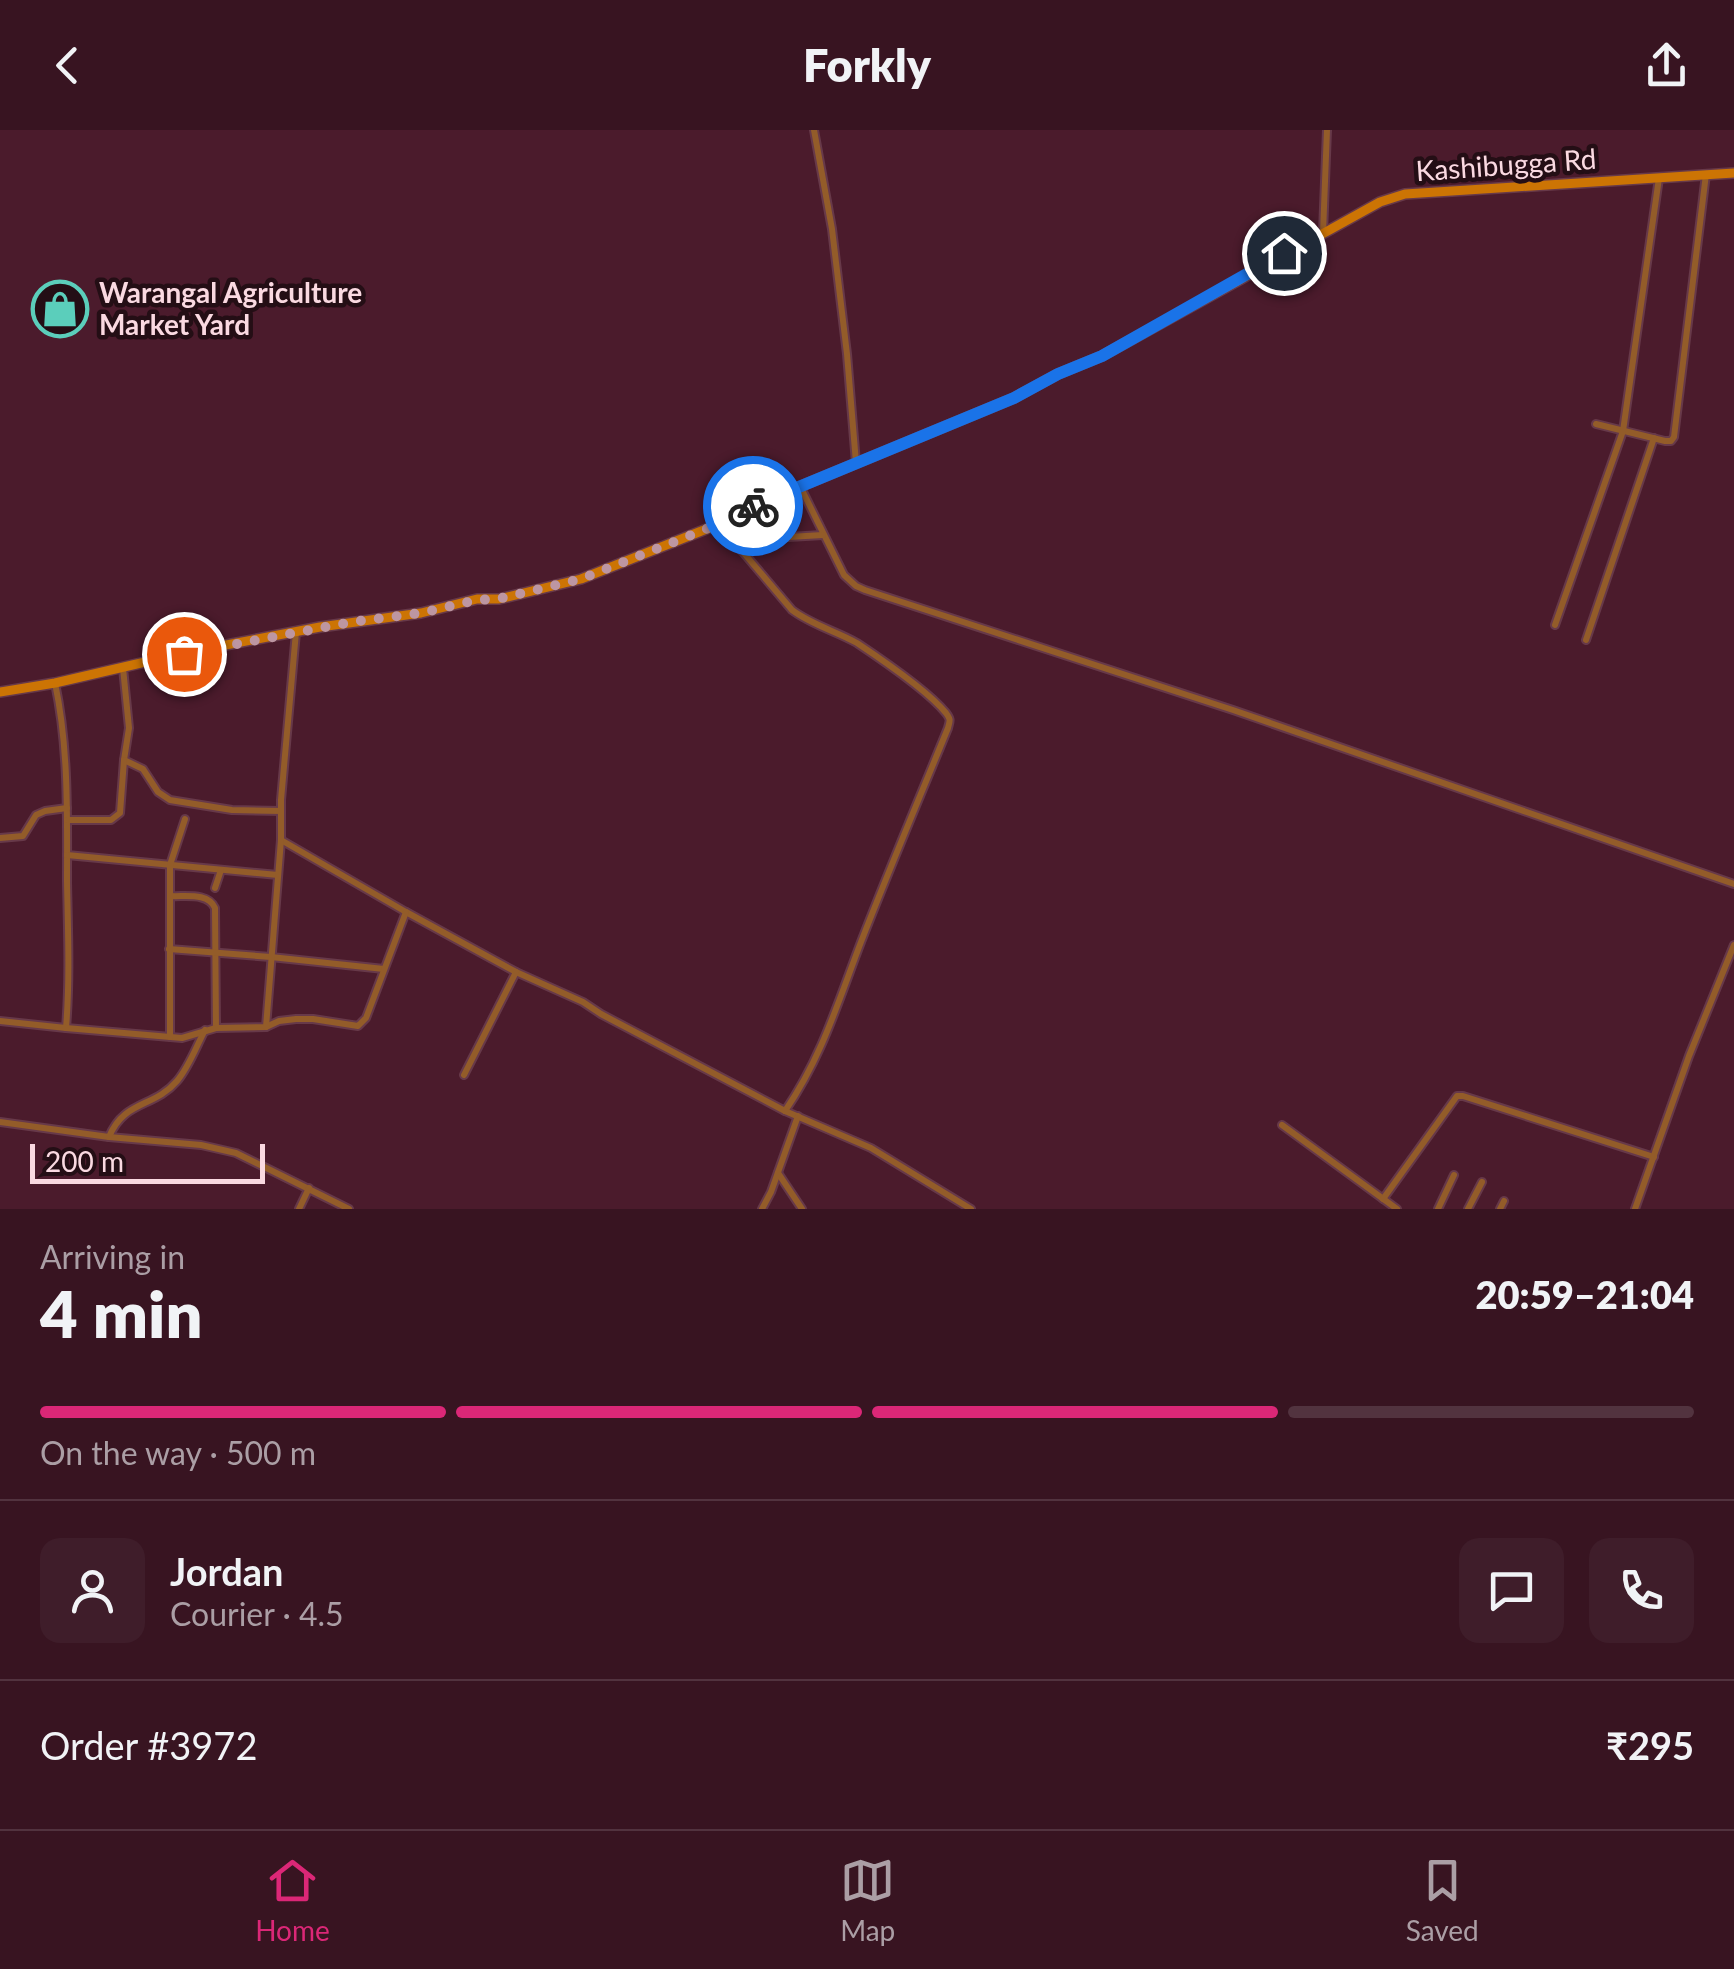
<!DOCTYPE html>
<meta charset="utf-8">
<style>
:root{--surface:#381421;--page:#3f1d2a;--text:#f1f3f6;--muted:#ab9ea5;--line:#52333f;--accent:#db2777}
body{margin:0;font-family:Lato,sans-serif;background:var(--page);color:var(--text);height:100vh;display:flex;flex-direction:column;font-size:38px;white-space:nowrap}
*{box-sizing:border-box;margin:0}
p{font-size:32px;color:var(--muted)}
.icon{flex:none;width:55px;height:55px;fill:none;stroke:currentColor;stroke-width:2;stroke-linecap:round;stroke-linejoin:round}
.map{position:relative;height:1079px;overflow:hidden}
.sheet{display:flex;flex-direction:column;background:var(--surface);flex:1}
.sheet>*{flex:none}
.scale{position:absolute;left:30px;bottom:25px;width:235px;box-sizing:border-box;padding-left:10px;border:5px solid #fad9e1;border-top:0;font-size:28px;line-height:35px;white-space:nowrap;color:#fad9e1;-webkit-text-stroke:8px #240e15;paint-order:stroke}
.pin{position:absolute;display:grid;place-items:center;width:85px;height:85px;color:#fff;margin:-42px;border:5px solid #fff;border-radius:50%;box-shadow:0 2px 10px #0007}
.courier{position:absolute;display:grid;place-items:center;width:100px;height:100px;margin:-50px;border:8px solid #1a73e8;border-radius:50%;background:#fff;color:#222;box-shadow:0 2px 12px #0007}
.headline em{font-style:normal;font-weight:800}
.headline div{display:flex;flex-direction:column-reverse}
.headline{display:flex;align-items:center;justify-content:space-between;height:170px;padding:0 40px}
h1{font-size:65px;font-weight:800;line-height:75px}
.bar{display:grid;grid-template-columns:repeat(4,1fr);gap:15px 10px;align-content:center;height:120px;padding:0 40px}
.bar i{height:12px;border-radius:8px;background:var(--line)}
.bar .on{background:var(--accent)}
.bar p{grid-column:span 4}
.line{display:flex;align-items:center;gap:25px;padding:0 40px;border-top:2px solid var(--line)}
.line div{flex:1}
.round{display:grid;place-items:center;flex:none;width:105px;height:105px;border-radius:20px;background:var(--page)}
header{display:flex;justify-content:space-between;align-items:center;height:130px;padding:0 40px;background:var(--surface);font-size:45px;font-weight:800}
.dock{display:flex;justify-content:space-around;align-items:center;height:140px;border-top:2px solid var(--line);background:var(--surface);font-size:28px;color:var(--muted)}
.dock a{display:grid;justify-items:center;gap:5px}
.dock .on{color:var(--accent)}
.map>svg:first-child{display:block}
</style>
<header><svg class="icon" aria-label="back" viewBox="0 0 24 24"><path d="M15 5l-7 7 7 7"/></svg>Forkly<svg class="icon" aria-label="share" viewBox="0 0 24 24"><path d="M12 15V3M7 8l5-5 5 5M5 13v7h14v-7"/></svg></header>
<div class="map">
<svg width="1734" height="1079" viewBox="0 0 1734 1079">
<rect width="100%" height="100%" fill="#4b1b2c"/>
<g fill="none" stroke-linecap="round" stroke-linejoin="round">
<g stroke="#673949" stroke-width="10">
<g id="minor">
<polyline points="814,0 832,99 847,224 856,333"/>
<polyline points="1323,103 1327,0"/>
<polyline points="1596,294 1665,311 1671,311 1674,307 1706,44"/>
<polyline points="801,358 844,445 856,456 865,460 1233,580 1734,754"/>
<path d="M714,396l29,26 49,58c20,15 44,21 65,33 24,16 72,49 89,70 5,7 4,7 2,15 -29,71 -59,142 -87,214 -23,60 -39,115 -76,169"/>
<polyline points="736,416 755,409 823,405"/>
<polyline points="1555,495 1623,301 1659,48"/>
<polyline points="1586,510 1654,308"/>
<polyline points="123,538 129,598 124,630 143,639 158,662 170,670 232,680 281,681"/>
<path d="M55,553c14,66 12,133 12,199 1,49 3,98 -1,146"/>
<polyline points="67,690 111,690 120,683 124,630"/>
<polyline points="0,708 23,706 36,685 45,681 67,678"/>
<polyline points="281,710 406,782 516,842 583,872 601,884 785,981 871,1018 971,1079"/>
<polyline points="67,725 278,745"/>
<polyline points="215,758 221,740"/>
<path d="M170,766c15,1 38,-4 45,12l1,120"/>
<polyline points="169,819 271,827 384,839"/>
<polyline points="0,891 66,898 182,908 216,898 266,897 279,891 296,889 313,889 358,896 366,888 406,782"/>
<polyline points="266,897 281,710 281,670 296,502"/>
<polyline points="170,907 170,735 185,689"/>
<polyline points="464,945 516,842"/>
<polyline points="0,992 109,1007 201,1015 236,1023 349,1079"/>
<polyline points="1282,995 1397,1079"/>
<path d="M109,1007c15,-37 45,-29 68,-56 12,-14 19,-34 28,-51"/>
<polyline points="778,1043 802,1079"/>
<polyline points="1383,1069 1457,966 1463,966 1654,1027"/>
<polyline points="299,1079 309,1058"/>
<polyline points="762,1079 771,1062 798,986"/>
<polyline points="1438,1079 1454,1045"/>
<polyline points="1468,1079 1482,1052"/>
<polyline points="1500,1079 1504,1071"/>
<polyline points="1635,1079 1689,926 1734,815"/>
</g>
</g>
<g stroke="#673949" stroke-width="12">
<polyline id="secondary" points="0,562 55,553 184,523 320,497 421,483 477,469 499,469 581,449 714,396 736,383 1014,268 1058,244 1102,226 1380,72 1405,64 1734,43"/>
</g>
<use href="#minor" stroke="#935c29" stroke-width="6"/>
<use href="#secondary" stroke="#cc7404" stroke-width="9"/>
</g>
<g fill="none" stroke-linecap="round" stroke-linejoin="round">
<polyline stroke="#bd96a2" stroke-width="10" stroke-dasharray="0 18" points="184,524 352,492 421,483 477,470 498,469 581,449 714,396 753,376"/>
<polyline stroke="#1a73e8" stroke-width="12" points="753,376 1014,268 1058,244 1102,226 1284,123"/>
</g>
<defs>
<g id="shop-ring" transform="scale(2.875)"><circle r="9.5" fill="#240e15" stroke="#5bcebb" stroke-width="1.5"/><path d="M-5-2.5h2.3a2.7 3.5 0 0 1 5.4 0H5L5.5 6h-11ZM-1.5-2.5h3a1.5 2.3 0 0 0-3 0Z" fill="#5bcebb"/></g>
</defs>
<g fill-rule="evenodd">
<use href="#shop-ring" x="60" y="179"/>
</g>
<g text-anchor="middle" stroke-width="9" stroke-linejoin="round" paint-order="stroke">
<g font-size="28" fill="#fad9e1" stroke="#240e15">
<text transform="translate(1506 35) rotate(-4)" y="10">Kashibugga Rd</text>
</g>
<g font-size="28" font-weight="bold" fill="#fad9e1" stroke="#240e15" text-anchor="start">
<text x="99" y="173">Warangal Agriculture<tspan x="99" dy="32">Market Yard</tspan></text>
</g>
</g>
</svg>
<div class="scale">200 m</div>
<div class="pin" style="left:184px;top:524px;background:#ea580c"><svg class="icon" aria-label="bag" viewBox="0 0 24 24"><path d="M5 8h14l-1 12H6zM9 8a3 3 0 0 1 6 0"/></svg></div>
<div class="pin" style="left:1284px;top:123px;background:#1f2937"><svg class="icon" aria-label="home" viewBox="0 0 24 24"><path d="M3 11l9-7 9 7M6 9v11h12V9"/></svg></div>
<div class="courier" style="left:753px;top:376px"><svg class="icon" aria-label="bike" viewBox="0 0 24 24"><circle cx="6" cy="16" r="4"/><circle cx="18" cy="16" r="4"/><path d="M6 16l4-8h5l3 8M10 8l3 8H6M13 5h3"/></svg></div>
</div>
<section class="sheet">
<div class="headline"><div><h1>4 min</h1><p>Arriving in</p></div><em>20:59–21:04</em></div>
<div class="bar"><i class="on"></i><i class="on"></i><i class="on"></i><i></i><p>On the way · 500 m</p></div>
<div class="line" style="height:180px"><a class="round"><svg class="icon" aria-label="person" viewBox="0 0 24 24"><circle cx="12" cy="8" r="4"/><path d="M4 21q1-7 8-7t8 7"/></svg></a><div><b>Jordan</b><p>Courier · 4.5</p></div><a class="round"><svg class="icon" aria-label="chat" viewBox="0 0 24 24"><path d="M4 5h16v11H9l-5 4z"/></svg></a><a class="round"><svg class="icon" aria-label="phone" viewBox="0 0 24 24"><path d="M5 4h4l2 5-3 2q2 4 5 5l2-3 5 2v4C11 20 4 13 5 4z"/></svg></a></div>
<div class="line" style="height:130px"><div>Order #3972</div><b>₹295</b></div>
</section>
<nav class="dock">
<a class="on"><svg class="icon" aria-label="home" viewBox="0 0 24 24"><path d="M3 11l9-7 9 7M6 9v11h12V9"/></svg>Home</a>
<a><svg class="icon" aria-label="map" viewBox="0 0 24 24"><path d="M3 6l6-2 6 2 6-2v14l-6 2-6-2-6 2zM9 4v14M15 6v14"/></svg>Map</a>
<a><svg class="icon" aria-label="saved" viewBox="0 0 24 24"><path d="M7 4h10v16l-5-4-5 4z"/></svg>Saved</a>
</nav>
